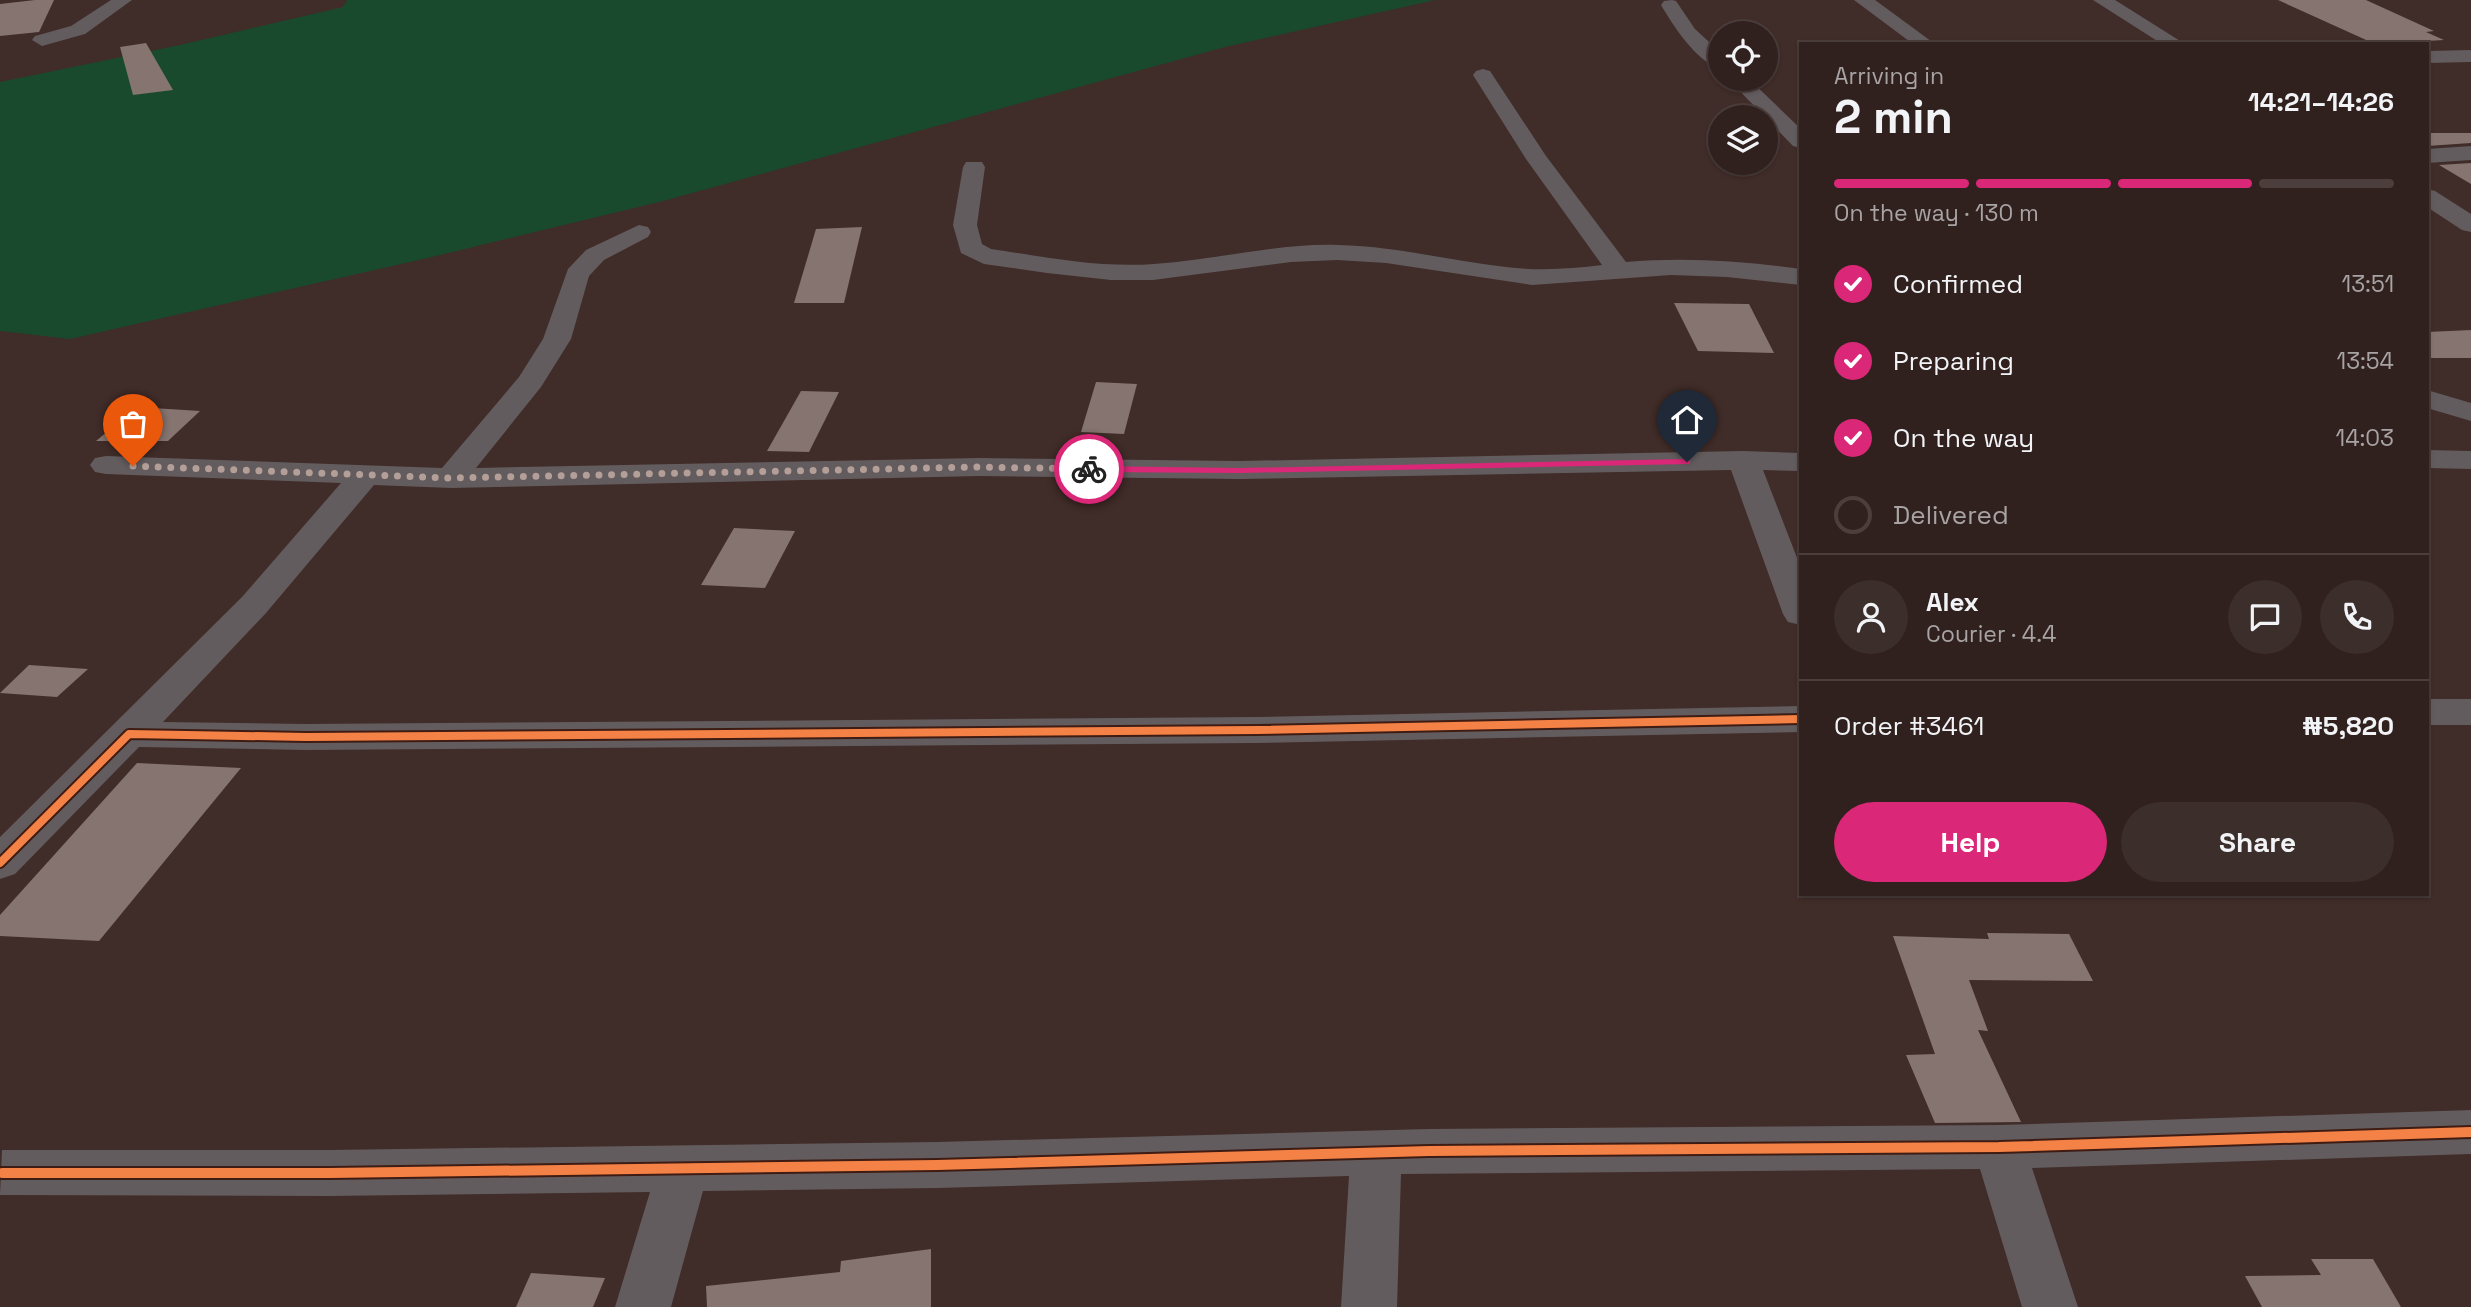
<!DOCTYPE html>
<meta charset="utf-8">
<style>
:root{--surface:#30211e;--page:#3c2e2b;--text:#f1f3f6;--muted:#a8a3a4;--line:#4b3e3c;--accent:#db2777}
body{margin:0;font-family:"Space Grotesk",sans-serif;background:var(--page);color:var(--text);height:100vh;display:flex;flex-direction:column;font-size:26px;white-space:nowrap}
*{box-sizing:border-box;margin:0}
p{font-size:23px;color:var(--muted)}
.icon{flex:none;width:38px;height:38px;fill:none;stroke:currentColor;stroke-width:2;stroke-linecap:round;stroke-linejoin:round}
.map{position:relative;flex:1;overflow:hidden}
.details{position:absolute;left:1799px;top:42px;width:630px;height:854px;display:flex;flex-direction:column;background:var(--surface);border-radius:0px;box-shadow:0 2px 5px #0004,0 0 0 2px var(--line)}
.details>*{flex:none}
.tools{position:absolute;left:1708px;top:21px;display:grid;gap:14px}
.tools a{display:grid;place-items:center;width:70px;height:70px;border-radius:50%;background:var(--surface);box-shadow:0 2px 5px #0004,0 0 0 2px var(--line);font-size:35px}
.pin{position:absolute;display:grid;place-items:center;width:60px;height:60px;color:#fff;margin:-72px -30px;border-radius:50% 50% 50% 0;rotate:-45deg;box-shadow:0 0 7px #0007}
.pin .icon{rotate:45deg}
.courier{position:absolute;display:grid;place-items:center;width:70px;height:70px;margin:-35px;border:5px solid #db2777;border-radius:50%;background:#fff;color:#222;box-shadow:0 2px 9px #0007}
.summary em{font-style:normal;font-weight:700}
.summary div{display:flex;flex-direction:column-reverse}
.summary{display:flex;align-items:center;justify-content:space-between;height:119px;padding:0 35px}
h1{font-size:46px;font-weight:700;line-height:52px}
.bar{display:grid;grid-template-columns:repeat(4,1fr);gap:10px 7px;align-content:center;height:84px;padding:0 35px}
.bar i{height:9px;border-radius:5px;background:var(--line)}
.bar .on{background:var(--accent)}
.bar p{grid-column:span 4}
.line{display:flex;align-items:center;gap:18px;padding:0 35px;border-top:2px solid var(--line)}
.line div{flex:1}
.round{display:grid;place-items:center;flex:none;width:74px;height:74px;border-radius:37px;background:var(--page)}
ol{padding:0 35px;list-style:none}
li{display:flex;align-items:center;gap:21px;height:77px}
li p{margin-inline-start:auto}
li .icon{padding:7px;border-radius:50%;background:var(--accent);color:#fff;stroke-width:4}
li:last-child{color:var(--muted)}
li i{width:38px;height:38px;border:4px solid var(--line);border-radius:50%}
.action{display:flex;gap:14px;margin-top:auto;padding:14px 35px}
.action a{flex:1;height:80px;border-radius:42px;background:var(--accent);color:#fff;font-size:28px;font-weight:700;line-height:80px;text-align:center}
.action a+a{background:var(--page);color:var(--text)}
.map>svg:first-child{display:block}
</style>
<div class="map">
<svg width="2471" height="1307" viewBox="0 0 2471 1307">
<rect width="100%" height="100%" fill="#402c28"/>
<polygon fill="#194a2e" points="347,0 1435,0 1225,47 663,201 432,257 70,339 0,331 0,82 180,45 343,7"/>
<g fill="#857470">
<polygon points="35,0 54,0 39,32 0,36 0,4"/>
<polygon points="2278,0 2366,0 2434,31 2426,32 2444,40 2375,44"/>
<polygon points="146,43 173,90 133,95 120,47"/>
<polygon points="2427,133 2471,133 2471,143 2427,146"/>
<polygon points="2471,163 2471,184 2439,165"/>
<polygon points="862,227 844,303 794,303 816,229"/>
<polygon points="1674,303 1749,304 1774,353 1698,351"/>
<polygon points="2471,330 2471,358 2427,358 2427,332"/>
<polygon points="1096,382 1137,384 1124,434 1081,432"/>
<polygon points="801,391 839,392 809,452 767,451"/>
<polygon points="137,407 200,411 168,441 96,441"/>
<polygon points="734,528 795,531 765,588 701,585"/>
<polygon points="29,665 88,669 57,697 0,693"/>
<polygon points="137,763 241,768 99,941 0,936 0,915"/>
<polygon points="1987,933 2069,934 2093,981 1969,980 1988,1031 1978,1030 2021,1122 1935,1123 1906,1055 1935,1054 1893,936 1989,939"/>
<polygon points="931,1249 931,1307 707,1307 706,1286 840,1272 841,1261"/>
<polygon points="2311,1259 2373,1259 2401,1307 2262,1307 2245,1276 2321,1275"/>
<polygon points="531,1273 605,1278 593,1307 516,1307"/>
</g>
<g fill="none" stroke-linecap="round" stroke-linejoin="round">
<g fill="#635c5e" fill-rule="evenodd">
<polygon points="111,0 132,0 85,34 42,46 32,40 35,36 71,26"/>
<path d="M1672,0l4,1 19,28 25,23v16c-24,-6 -47,-43 -59,-63l3,-4z"/>
<polygon points="1854,0 1875,0 1935,44 1913,44"/>
<polygon points="2093,0 2115,0 2185,44 2162,44"/>
<polygon points="2471,50 2471,62 2427,63 2427,51"/>
<path d="M1483,69l7,2 56,85 80,106c58,-5 117,-1 175,7v16l-74,-8 -56,-2 -139,10 -146,-22 -49,-3 -46,2 -138,18h-42l-64,-7 -63,-9 -23,-11 -8,-28 10,-58 3,-5h16l3,5 -8,58 5,19 9,5c54,8 108,19 163,15 62,-4 122,-21 184,-19 57,1 112,16 168,22 32,4 64,2 96,-2l-76,-106 -53,-84 3,-4z"/>
<polygon points="1728,79 1749,79 1801,129 1801,148 1793,146"/>
<polygon points="2471,146 2471,160 2427,163 2427,149"/>
<polygon points="2427,189 2435,191 2471,214 2471,232 2462,230 2427,207"/>
<polygon points="639,225 648,227 651,232 648,237 604,260 589,276 571,339 541,387 476,468 979,458 1240,461 1743,451 1801,453 1801,471 1763,470 1801,568 1801,625 1788,622 1783,614 1731,470 1240,479 979,476 451,488 374,485 266,613 163,722 306,724 1256,717 1801,706 1801,732 1256,743 306,750 139,747 15,874 0,879 0,837 242,597 341,483 106,474 95,472 90,465 95,458 106,456 442,468 519,377 543,339 568,269 586,250"/>
<polygon points="2427,390 2471,403 2471,421 2427,408"/>
<polygon points="2427,450 2471,451 2471,469 2427,468"/>
<rect x="2427" y="699" width="44" height="26"/>
<polygon points="2471,1110 2471,1154 2032,1168 2078,1307 2022,1307 1980,1169 1401,1174 1397,1307 1341,1307 1349,1176 937,1188 703,1191 671,1307 615,1307 650,1192 329,1196 0,1195 2,1150 329,1150 937,1142 1429,1129 1999,1125"/>
</g>
<g stroke="#3f1c13" stroke-width="12">
<polyline id="cycleway-far1" points="0,863 129,734 306,737 1256,730 1801,719"/>
</g>
<g stroke="#3f1c13" stroke-width="14">
<polyline id="cycleway" points="2,1173 329,1173 937,1165 1429,1151 1999,1147 2471,1132"/>
</g>
<use href="#cycleway-far1" stroke="#f48246" stroke-width="8"/>
<use href="#cycleway" stroke="#f48246" stroke-width="10"/>
</g>
<polygon fill="#db2777" points="1687,459 1690,460 1690,464 1240,473 1089,472 1085,469 1089,466 1240,468"/>
<g fill="none" stroke-linecap="round" stroke-linejoin="round">
<polyline stroke="#b49e98" stroke-width="7" stroke-dasharray="0 12.6" points="133,466 451,478 979,467 1089,469"/>
</g>
</svg>
<div class="tools">
<a><svg class="icon" aria-label="locate" viewBox="0 0 24 24"><circle cx="12" cy="12" r="6"/><path d="M12 2v4M12 18v4M2 12h4M18 12h4"/></svg></a>
<a><svg class="icon" aria-label="layers" viewBox="0 0 24 24"><path d="M12 4l9 5-9 5-9-5zM3 14l9 5 9-5"/></svg></a>
</div>
<div class="pin" style="left:133px;top:466px;background:#ea580c"><svg class="icon" aria-label="bag" viewBox="0 0 24 24"><path d="M5 8h14l-1 12H6zM9 8a3 3 0 0 1 6 0"/></svg></div>
<div class="pin" style="left:1687px;top:462px;background:#1f2937"><svg class="icon" aria-label="home" viewBox="0 0 24 24"><path d="M3 11l9-7 9 7M6 9v11h12V9"/></svg></div>
<div class="courier" style="left:1089px;top:469px"><svg class="icon" aria-label="bike" viewBox="0 0 24 24"><circle cx="6" cy="16" r="4"/><circle cx="18" cy="16" r="4"/><path d="M6 16l4-8h5l3 8M10 8l3 8H6M13 5h3"/></svg></div>
<section class="details">
<div class="summary"><div><h1>2 min</h1><p>Arriving in</p></div><em>14:21–14:26</em></div>
<div class="bar"><i class="on"></i><i class="on"></i><i class="on"></i><i></i><p>On the way · 130 m</p></div>
<ol>
<li><svg class="icon" aria-label="check" viewBox="0 0 24 24"><path d="M5 12l5 5 9-10"/></svg>Confirmed<p>13:51</p></li>
<li><svg class="icon" aria-label="check" viewBox="0 0 24 24"><path d="M5 12l5 5 9-10"/></svg>Preparing<p>13:54</p></li>
<li><svg class="icon" aria-label="check" viewBox="0 0 24 24"><path d="M5 12l5 5 9-10"/></svg>On the way<p>14:03</p></li>
<li><i></i>Delivered</li>
</ol>
<div class="line" style="height:126px"><a class="round"><svg class="icon" aria-label="person" viewBox="0 0 24 24"><circle cx="12" cy="8" r="4"/><path d="M4 21q1-7 8-7t8 7"/></svg></a><div><b>Alex</b><p>Courier · 4.4</p></div><a class="round"><svg class="icon" aria-label="chat" viewBox="0 0 24 24"><path d="M4 5h16v11H9l-5 4z"/></svg></a><a class="round"><svg class="icon" aria-label="phone" viewBox="0 0 24 24"><path d="M5 4h4l2 5-3 2q2 4 5 5l2-3 5 2v4C11 20 4 13 5 4z"/></svg></a></div>
<div class="line" style="height:91px"><div>Order #3461</div><b>₦5,820</b></div>
<div class="action"><a>Help</a><a>Share</a></div>
</section>
</div>
